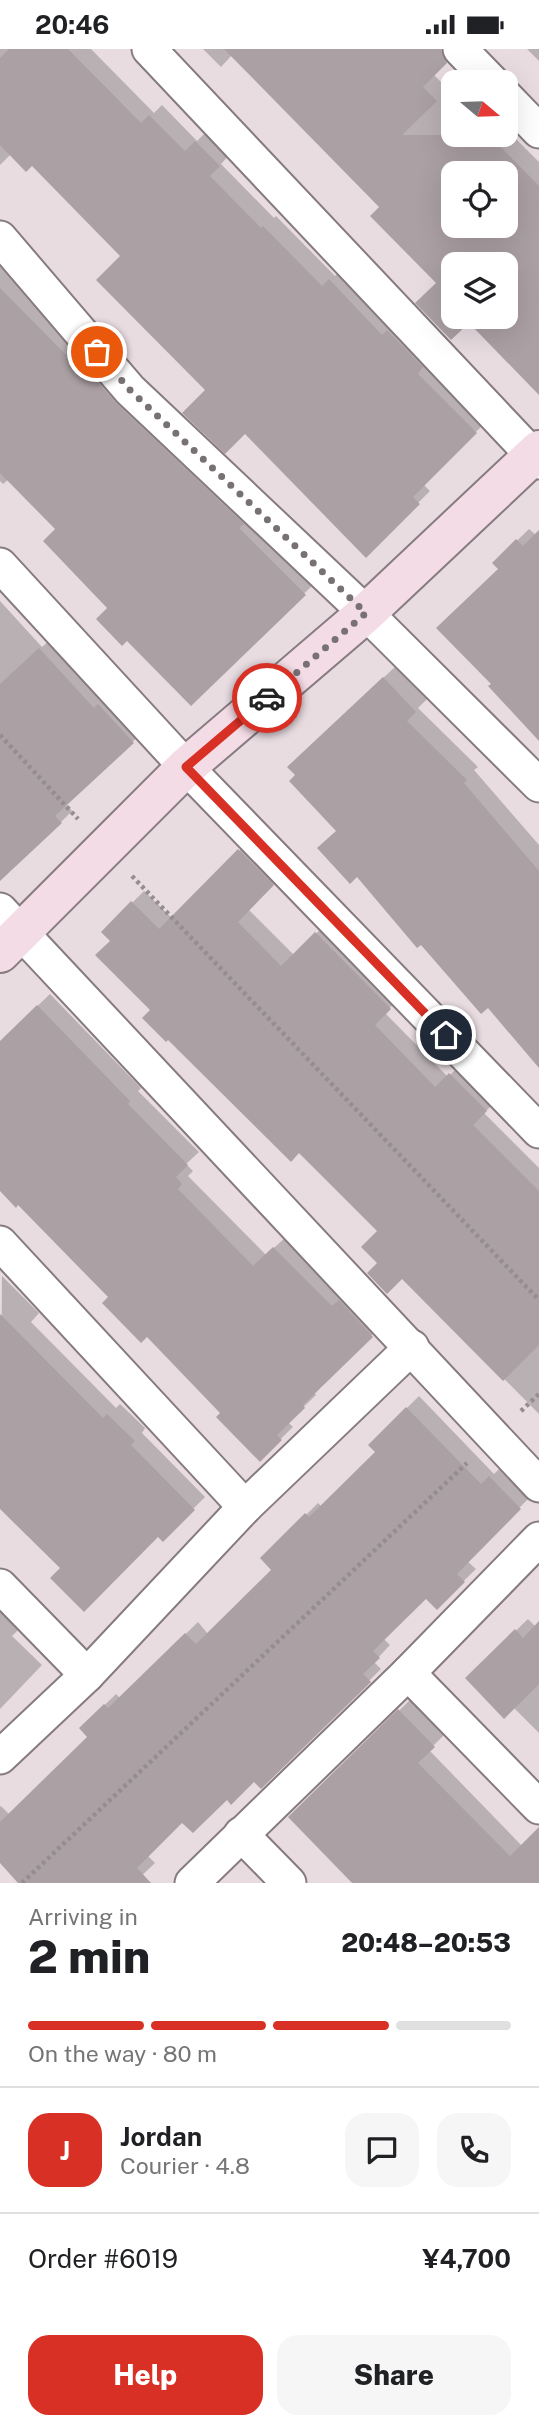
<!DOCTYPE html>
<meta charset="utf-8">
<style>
:root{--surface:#fff;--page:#f6f6f6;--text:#202124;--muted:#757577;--line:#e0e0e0;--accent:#d93025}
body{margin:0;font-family:"Public Sans",sans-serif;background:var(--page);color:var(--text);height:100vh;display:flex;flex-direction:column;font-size:26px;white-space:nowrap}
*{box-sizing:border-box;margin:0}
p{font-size:23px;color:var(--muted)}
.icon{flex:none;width:38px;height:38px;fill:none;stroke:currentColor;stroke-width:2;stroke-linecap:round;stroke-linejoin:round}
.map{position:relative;height:1834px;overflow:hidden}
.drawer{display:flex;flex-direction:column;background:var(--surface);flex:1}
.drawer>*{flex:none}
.needle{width:46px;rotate:109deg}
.tools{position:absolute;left:441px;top:21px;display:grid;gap:14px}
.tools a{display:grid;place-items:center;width:77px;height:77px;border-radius:14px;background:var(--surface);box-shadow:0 7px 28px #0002;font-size:35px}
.pin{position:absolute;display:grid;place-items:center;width:60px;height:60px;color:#fff;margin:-30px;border:4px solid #fff;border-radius:50%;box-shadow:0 2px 7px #0007}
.courier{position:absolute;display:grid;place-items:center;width:70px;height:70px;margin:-35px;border:5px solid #d93025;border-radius:50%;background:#fff;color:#222;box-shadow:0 2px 9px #0007}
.headline em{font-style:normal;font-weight:800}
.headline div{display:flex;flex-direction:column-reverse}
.headline{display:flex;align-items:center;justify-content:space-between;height:119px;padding:0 28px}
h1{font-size:46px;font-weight:800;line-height:52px}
.bar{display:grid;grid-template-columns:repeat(4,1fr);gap:10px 7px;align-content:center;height:84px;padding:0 28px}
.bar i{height:9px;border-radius:5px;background:var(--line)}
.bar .selected{background:var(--accent)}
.bar p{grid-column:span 4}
.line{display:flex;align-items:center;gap:18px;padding:0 28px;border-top:2px solid var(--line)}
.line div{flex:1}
.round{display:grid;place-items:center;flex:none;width:74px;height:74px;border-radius:21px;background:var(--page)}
.primary-button{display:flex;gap:14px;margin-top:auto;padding:14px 28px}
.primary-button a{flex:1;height:80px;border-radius:21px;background:var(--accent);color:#fff;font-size:28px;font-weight:800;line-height:80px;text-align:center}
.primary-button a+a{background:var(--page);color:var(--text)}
.status{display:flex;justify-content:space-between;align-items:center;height:49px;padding:0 35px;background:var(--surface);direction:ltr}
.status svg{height:19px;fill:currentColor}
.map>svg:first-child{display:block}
</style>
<div class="status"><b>20:46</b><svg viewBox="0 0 49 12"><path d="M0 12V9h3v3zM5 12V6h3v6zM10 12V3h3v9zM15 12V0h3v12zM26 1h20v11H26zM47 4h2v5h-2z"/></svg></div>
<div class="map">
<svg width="539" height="1834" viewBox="0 0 539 1834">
<rect width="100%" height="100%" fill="#e8dce1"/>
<g fill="#0003" fill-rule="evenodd">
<polygon points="0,0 91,0 154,64 162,56 197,92 208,81 231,104 221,115 274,169 276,167 335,227 342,220 487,372 423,435 430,442 366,506 122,207 32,115 11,105 0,116"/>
<path d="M203,0h224l6,25 20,20v41h53v-6l33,33v219l-70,-61 -18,18 -13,-56 -57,-75 -149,-152 -11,12zM453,124h53v53h-53zM453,215h53v53h-53z"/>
<polygon points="527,0 539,0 539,12"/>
<polygon points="0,196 316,533 191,654 110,558 58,480 9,430 3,435 0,432"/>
<polygon points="529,480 536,486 539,483 539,673 493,635 500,520 494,514"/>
<polygon points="0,552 42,598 52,589 144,682 66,755 72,762 61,773 0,822"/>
<polygon points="396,617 427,650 418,659 478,718 474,721 539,796 539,1015 338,781 297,726 301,706"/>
<polygon points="251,790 284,824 248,860 294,906 328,873 401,947 385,964 448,1028 462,1014 498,1050 484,1064 539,1119 539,1365 402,1227 379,1214 379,1182 153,961 112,892 103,883 144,842 172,869"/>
<polygon points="50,945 141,1039 138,1042 199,1103 186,1115 193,1122 188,1127 266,1206 286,1188 383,1275 314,1343 316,1346 288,1373 293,1378 260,1410 222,1364 18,1154 0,1140 0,993"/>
<polygon points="2,1227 39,1264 31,1273 116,1359 120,1355 145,1379 142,1384 205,1448 163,1490 158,1485 62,1519 0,1457"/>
<polygon points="419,1347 494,1425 502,1417 531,1447 467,1512 476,1520 437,1558 426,1547 384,1590 390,1596 374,1613 381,1620 261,1738 254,1730 227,1749 182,1772 147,1806 155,1814 134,1834 73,1834 0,1812 0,1758 1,1757 10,1766 90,1688 81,1679 116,1645 120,1649 198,1573 208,1585 274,1521 263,1509 318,1454 322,1458 377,1403 370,1396"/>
<polygon points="0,1553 23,1576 12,1587 42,1616 0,1660"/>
<polygon points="528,1570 536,1578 539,1575 539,1684 513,1658 467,1629"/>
<polygon points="411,1650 445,1685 429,1701 522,1797 539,1786 539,1834 354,1834 290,1768"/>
</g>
<g fill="#aba0a4" fill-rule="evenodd">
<polygon points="9,0 68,0 141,74 149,66 185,102 195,92 220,117 210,127 261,179 263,177 322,237 329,230 382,286 387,281 423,318 418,325 477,384 413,448 420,455 366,509 245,385 225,405 182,364 205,341 96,231 120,207 32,117 26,123 0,96 0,9"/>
<path d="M224,0h217l6,14 -24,24 14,14 -35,34h87l50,51v209l-70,-72 -18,17 -36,-37 21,-20 -66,-67 9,-9zM453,124h53v53h-53zM453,215h53v53h-53z"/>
<polygon points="0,239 82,322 85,319 117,355 244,475 239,479 306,546 191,657 127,592 122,597 96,570 107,559 43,492 55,480 0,424"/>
<polygon points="539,481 539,692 488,637 491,635 436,579 498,520 492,514 516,490 523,497"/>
<polygon points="39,599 94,659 98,655 134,694 55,767 62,774 0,832 0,635"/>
<polygon points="383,628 416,663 407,672 467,731 464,734 539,822 539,1019 488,959 481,965 421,896 417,899 357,828 350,835 317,799 336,782 289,732 295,726 287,718"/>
<polygon points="238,800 274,836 238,873 281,917 315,883 391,960 375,976 435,1038 449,1024 487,1062 473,1076 539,1142 539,1296 503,1332 402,1230 387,1245 367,1224 377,1214 361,1198 377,1182 299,1104 291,1113 168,991 166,993 142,969 150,961 95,906 110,892 101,883 131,852 159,880"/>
<polygon points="37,956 130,1052 128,1055 188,1116 176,1128 182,1135 178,1140 253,1217 273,1198 332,1257 339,1251 373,1288 303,1356 305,1359 277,1386 282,1391 260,1413 216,1368 220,1364 147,1288 141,1294 102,1254 108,1248 18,1156 16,1159 0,1142 0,992"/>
<polygon points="0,1265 103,1369 107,1365 135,1392 131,1396 195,1461 163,1493 158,1488 84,1563 50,1529 60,1519 0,1460"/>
<polygon points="406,1358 481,1435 489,1427 521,1460 457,1525 465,1533 437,1561 426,1550 373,1602 380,1609 363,1625 371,1633 261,1740 254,1733 231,1756 227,1751 193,1784 182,1774 137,1819 151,1834 18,1834 0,1814 0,1773 87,1688 79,1679 104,1655 108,1659 185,1584 196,1595 271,1521 260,1509 305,1464 309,1468 375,1403 368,1396"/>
<polygon points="539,1572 539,1635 504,1670 465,1629 515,1580 523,1589"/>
<polygon points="398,1660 435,1698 418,1714 510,1807 539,1778 539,1834 352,1834 288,1768"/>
</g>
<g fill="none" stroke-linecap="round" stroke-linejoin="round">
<g stroke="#867b7f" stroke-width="37">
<g id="street">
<polyline points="149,0 539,413"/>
<polyline points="460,0 492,33"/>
<polyline points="506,48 539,82"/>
<polyline points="0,189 130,341 366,564 539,736"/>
<polyline points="0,516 186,718 539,1082"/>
<polyline points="0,861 539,1436"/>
<polyline points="0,1194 245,1458"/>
<polyline points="0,1537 87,1626"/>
<polyline points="408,1624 539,1758"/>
<polyline points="0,1708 87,1626 245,1458 412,1298"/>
<polyline points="241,1785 289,1834"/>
<polyline points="192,1834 408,1624 539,1490"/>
</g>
</g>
<g stroke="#867b7f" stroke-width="42">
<polyline id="secondary" points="0,904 186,718 366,564 539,401"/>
</g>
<g stroke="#958d90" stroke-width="4.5" stroke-dasharray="3.5 3.5" stroke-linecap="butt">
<polyline points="0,686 78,770"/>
<polyline points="132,827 539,1251"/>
<polyline points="521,1362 539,1345"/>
<polyline points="22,1834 467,1414"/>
</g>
<use href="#street" stroke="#fff" stroke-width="33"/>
<use href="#secondary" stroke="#f4dce7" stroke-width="38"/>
</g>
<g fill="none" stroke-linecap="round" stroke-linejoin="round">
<polyline stroke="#787174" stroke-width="7" stroke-dasharray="0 12.6" points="97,303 130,341 366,564 267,649"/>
<polyline stroke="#d93025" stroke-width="9" points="267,649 186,718 446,986"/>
</g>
</svg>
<div class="tools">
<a><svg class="needle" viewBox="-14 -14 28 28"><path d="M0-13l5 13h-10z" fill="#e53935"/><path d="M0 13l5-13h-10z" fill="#757577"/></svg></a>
<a><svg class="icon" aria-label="locate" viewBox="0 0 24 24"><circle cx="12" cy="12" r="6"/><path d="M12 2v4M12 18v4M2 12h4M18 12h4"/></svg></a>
<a><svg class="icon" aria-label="layers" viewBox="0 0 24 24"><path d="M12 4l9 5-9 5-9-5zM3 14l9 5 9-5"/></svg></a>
</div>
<div class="pin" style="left:97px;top:303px;background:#ea580c"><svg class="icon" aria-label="bag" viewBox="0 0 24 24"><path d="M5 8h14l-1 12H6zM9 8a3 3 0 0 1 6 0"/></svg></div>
<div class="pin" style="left:446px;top:986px;background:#1f2937"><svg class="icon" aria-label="home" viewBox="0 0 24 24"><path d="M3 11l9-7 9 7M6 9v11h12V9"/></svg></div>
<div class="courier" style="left:267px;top:649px"><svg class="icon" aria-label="car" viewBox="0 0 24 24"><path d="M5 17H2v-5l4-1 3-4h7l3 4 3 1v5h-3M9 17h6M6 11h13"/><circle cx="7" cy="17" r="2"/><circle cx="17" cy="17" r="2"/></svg></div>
</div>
<section class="drawer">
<div class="headline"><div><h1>2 min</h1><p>Arriving in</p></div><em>20:48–20:53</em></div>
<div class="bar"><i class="selected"></i><i class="selected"></i><i class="selected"></i><i></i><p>On the way · 80 m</p></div>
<div class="line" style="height:126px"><b class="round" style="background:var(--accent);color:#fff">J</b><div><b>Jordan</b><p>Courier · 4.8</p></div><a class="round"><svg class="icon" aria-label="chat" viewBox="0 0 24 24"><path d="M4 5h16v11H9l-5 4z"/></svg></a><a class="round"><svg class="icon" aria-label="phone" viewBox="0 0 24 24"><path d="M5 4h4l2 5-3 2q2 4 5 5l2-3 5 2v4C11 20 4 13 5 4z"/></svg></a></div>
<div class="line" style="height:91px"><div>Order #6019</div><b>¥4,700</b></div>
<div class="primary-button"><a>Help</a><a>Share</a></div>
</section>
